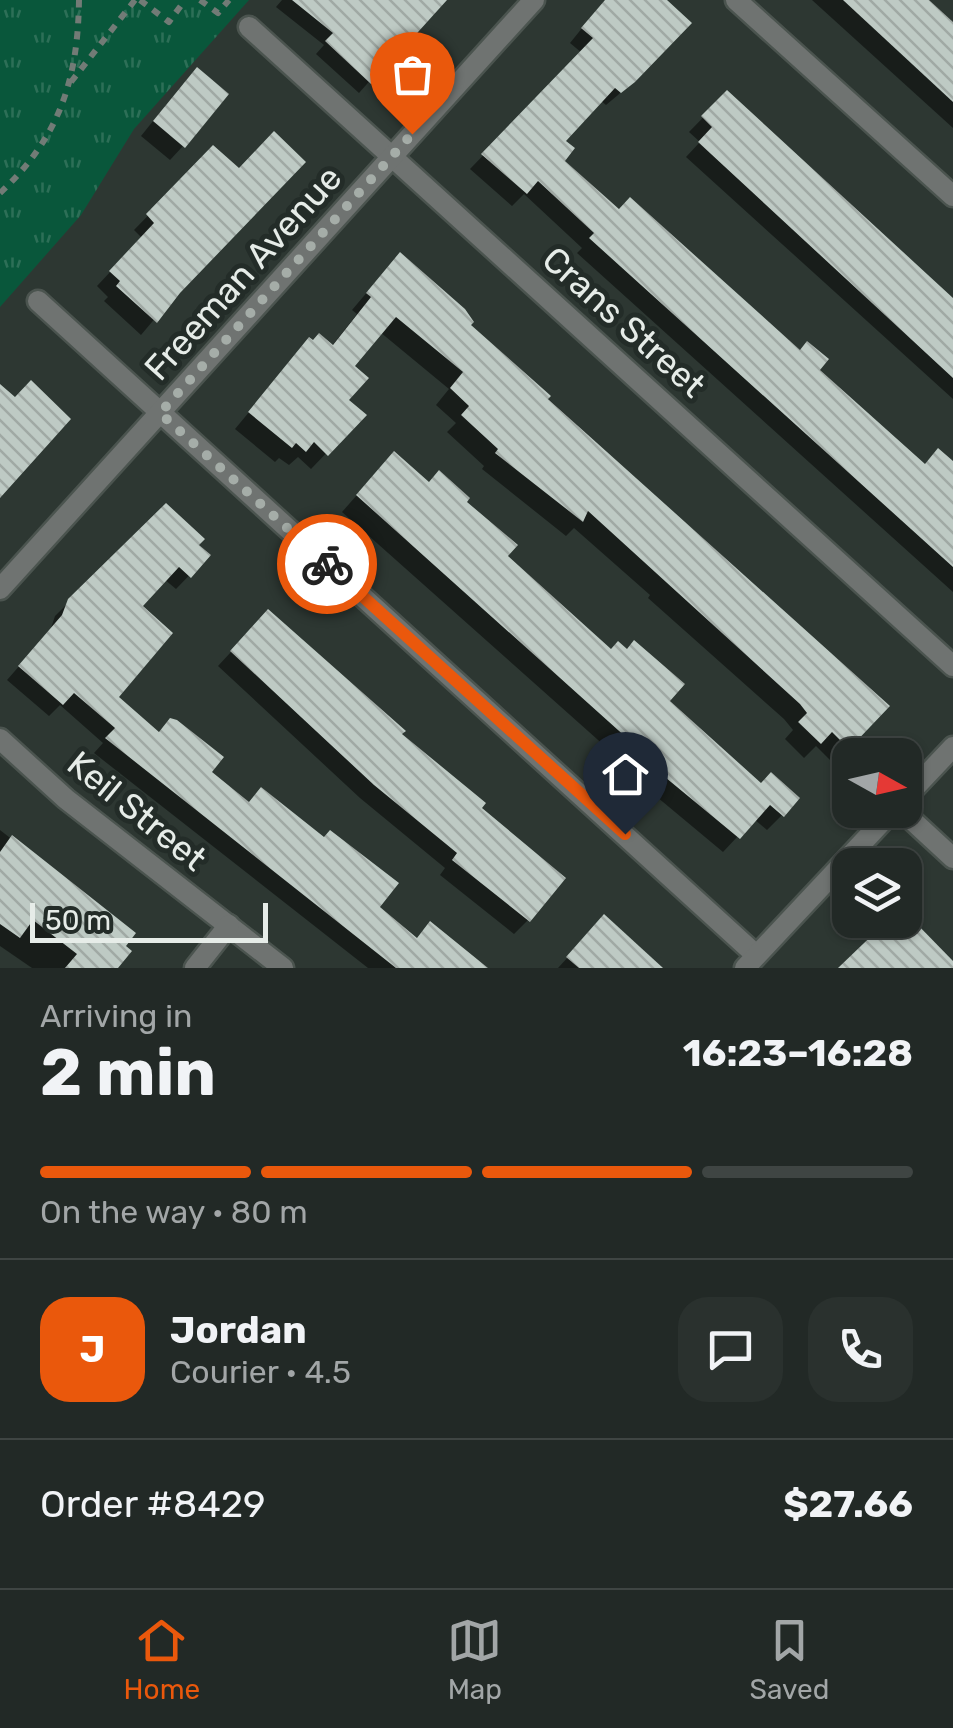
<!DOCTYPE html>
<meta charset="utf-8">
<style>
:root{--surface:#222926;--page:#2a312e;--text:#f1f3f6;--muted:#a2a6a7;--line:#3f4543;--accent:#ea580c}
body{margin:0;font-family:Rubik,sans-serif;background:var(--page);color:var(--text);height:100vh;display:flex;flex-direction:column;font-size:38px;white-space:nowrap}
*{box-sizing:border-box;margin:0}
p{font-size:32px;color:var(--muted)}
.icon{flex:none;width:55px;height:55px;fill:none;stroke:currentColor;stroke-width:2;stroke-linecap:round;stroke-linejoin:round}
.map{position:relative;height:968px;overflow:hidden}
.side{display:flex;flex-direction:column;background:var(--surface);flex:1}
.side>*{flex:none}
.needle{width:65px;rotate:98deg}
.tools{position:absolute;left:832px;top:738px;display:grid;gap:20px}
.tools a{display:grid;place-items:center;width:90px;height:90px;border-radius:20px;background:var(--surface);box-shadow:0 2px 8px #0004,0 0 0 2px var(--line);font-size:50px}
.scale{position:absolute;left:30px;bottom:25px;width:238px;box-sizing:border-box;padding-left:10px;border:5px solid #e6ece8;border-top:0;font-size:28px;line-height:35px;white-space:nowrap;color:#e6ece8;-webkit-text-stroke:8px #232c28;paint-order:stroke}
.pin{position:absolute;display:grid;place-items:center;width:85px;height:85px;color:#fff;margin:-102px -42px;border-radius:50% 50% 50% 0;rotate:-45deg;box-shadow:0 0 10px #0007}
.pin .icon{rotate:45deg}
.courier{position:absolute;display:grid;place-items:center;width:100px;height:100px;margin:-50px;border:8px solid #ea580c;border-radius:50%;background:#fff;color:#222;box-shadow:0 2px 12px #0007}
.overview em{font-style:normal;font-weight:700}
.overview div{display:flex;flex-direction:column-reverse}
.overview{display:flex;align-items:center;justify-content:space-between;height:170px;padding:0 40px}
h1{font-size:65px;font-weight:700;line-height:75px}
.bar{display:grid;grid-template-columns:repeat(4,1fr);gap:15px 10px;align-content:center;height:120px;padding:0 40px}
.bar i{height:12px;border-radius:8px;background:var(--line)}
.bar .current{background:var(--accent)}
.bar p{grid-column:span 4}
.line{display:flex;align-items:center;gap:25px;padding:0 40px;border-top:2px solid var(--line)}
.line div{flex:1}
.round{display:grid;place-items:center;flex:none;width:105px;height:105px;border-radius:30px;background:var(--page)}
.tab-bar{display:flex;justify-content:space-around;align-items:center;height:140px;border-top:2px solid var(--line);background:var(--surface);font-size:28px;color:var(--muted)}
.tab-bar a{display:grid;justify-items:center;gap:5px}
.tab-bar .current{color:var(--accent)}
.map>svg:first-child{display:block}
</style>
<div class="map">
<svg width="953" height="968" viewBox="0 0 953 968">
<defs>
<pattern id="park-tufts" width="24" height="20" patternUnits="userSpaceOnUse" patternTransform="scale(2.5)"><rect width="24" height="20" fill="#09573b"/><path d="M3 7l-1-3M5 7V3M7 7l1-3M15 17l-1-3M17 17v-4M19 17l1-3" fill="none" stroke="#2d6f57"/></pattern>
<pattern id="building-back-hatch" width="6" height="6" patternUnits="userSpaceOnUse" patternTransform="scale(2.5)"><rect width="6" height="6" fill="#becac4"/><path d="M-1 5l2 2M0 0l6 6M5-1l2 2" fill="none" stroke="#a0a9a4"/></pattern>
</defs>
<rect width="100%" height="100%" fill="#2d3732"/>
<polygon fill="url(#park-tufts)" points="0,0 249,0 134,129 81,215 0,307"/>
<g fill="#0007">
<polygon points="282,0 441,0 359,93 316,54 324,45 276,7"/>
<polygon points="621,0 664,0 688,23 618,95 606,105 600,100 562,141 561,161 816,370 924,467 953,465 953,592 577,253 582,248 524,194 512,206 470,169 582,53 570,43 587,22"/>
<polygon points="812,0 924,0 953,27 953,128"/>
<polygon points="183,84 183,146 170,160 141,136"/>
<polygon points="727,93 953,302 953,399 686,157 700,142 689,132"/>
<polygon points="213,149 178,291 141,335 104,301 108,297 97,286 142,238 134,230"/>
<polygon points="385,271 467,325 887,706 832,762 816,746 804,758 785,739 793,730 784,719 648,598 650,595 574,528 566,536 482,469 484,466 447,432 456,423 436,405 449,389 380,332 352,366 346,400 363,415 311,469 298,457 289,465 279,458 275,462 235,429 309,340 331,347 357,314 352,310"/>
<polygon points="379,470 428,485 464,503 505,556 666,701 782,815 767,830 754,819 723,852 639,782 622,767 625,764 342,512"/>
<polygon points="166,506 208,556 176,589 164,579 139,606 116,697 416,940 474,960 468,968 368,968 94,753 103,743 60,705 49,716 7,680 50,631 55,616"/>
<polygon points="255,626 479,808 528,920 514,934 440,875 445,868 360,798 218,666"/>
<polygon points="0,830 133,934 106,968 32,968 0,946"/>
<polygon points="591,932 651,960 643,968 558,968"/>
</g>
<g fill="url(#building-back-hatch)">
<polygon points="292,0 447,0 371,84 325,41 333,33"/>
<polygon points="605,0 667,0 692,23 635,82 621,93 615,88 566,141 575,148 565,161 619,209 630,197 800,350 807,341 829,359 820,370 925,464 938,448 953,461 953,567 589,238 594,233 538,181 527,194 481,154 593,38 581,28"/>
<polygon points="843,0 929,0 953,22 953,102"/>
<polygon points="197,67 229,94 185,148 153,121"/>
<polygon points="727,90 953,298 953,378 698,142 712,127 701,116"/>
<polygon points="274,131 306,162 180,293 157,323 116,286 120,281 109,271 154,223 146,214 213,145 239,168"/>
<polygon points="400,252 465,309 474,322 471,325 551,396 548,399 890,706 849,749 832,732 821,744 798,722 807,713 800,704 588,511 583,522 495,453 498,449 461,415 469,406 450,388 463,372 396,317 355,366 369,378 349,400 367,415 328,456 314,442 306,452 296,443 292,448 248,412 309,337 313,340 319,333 333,345 371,297 366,293"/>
<polygon points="31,380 71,419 0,498 0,384 15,397"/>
<polygon points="394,451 429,482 439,470 470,498 467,502 518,545 508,556 611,649 618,641 627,649 634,640 685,684 670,701 761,783 771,772 800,798 784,817 770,805 740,839 654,768 636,751 638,748 356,495"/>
<polygon points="166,503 205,539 199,545 211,555 191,578 179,567 143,606 173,633 119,697 159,732 170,718 177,720 224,757 212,772 249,802 261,787 324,837 330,830 399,883 380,907 417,938 430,921 488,968 396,968 105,738 115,728 74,693 63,705 18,666 62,615 68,599"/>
<polygon points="268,609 406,731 402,734 486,803 482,808 566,878 530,922 452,860 457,853 374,785 230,651"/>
<polygon points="12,835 136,933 126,946 132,951 118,968 65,968 77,954 33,920 20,938 0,924 0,852"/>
<polygon points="604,914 663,968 579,968 566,957"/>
<polygon points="888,920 913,920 953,961 953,968 838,968"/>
</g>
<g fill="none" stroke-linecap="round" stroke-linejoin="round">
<g stroke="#4b544f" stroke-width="25">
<g id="street">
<polyline points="736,0 953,196"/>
<polyline points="249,27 953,666"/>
<polyline points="38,301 756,955"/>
<polyline points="0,589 534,0"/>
<polyline points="0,739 66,799 283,968"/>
<polyline points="905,798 953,747"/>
<polyline points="901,810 953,858"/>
<polyline points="195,968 229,925"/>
<polyline points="745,968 893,810"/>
</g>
</g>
<g stroke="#727b76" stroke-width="6" stroke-dasharray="8 8" stroke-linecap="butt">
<polyline points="140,0 169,22 185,0"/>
<polyline points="200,0 218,13 229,0"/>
<polyline points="71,82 135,0"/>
<path d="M0,193c59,-55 78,-113 79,-193"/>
</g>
<use href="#street" stroke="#6f7371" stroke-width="20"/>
</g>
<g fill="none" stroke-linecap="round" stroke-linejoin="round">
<polyline stroke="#a5ada8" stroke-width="10" stroke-dasharray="0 18" points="327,564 160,413 412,134"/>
<polyline stroke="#ea580c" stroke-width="12" points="327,564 625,834"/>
</g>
<g text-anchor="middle" stroke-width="10" stroke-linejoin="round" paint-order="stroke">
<g font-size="35" fill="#e6ece8" stroke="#232c28">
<text transform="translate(243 273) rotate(-48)" y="12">Freeman Avenue</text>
<text transform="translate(624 322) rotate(42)" y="12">Crans Street</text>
<text transform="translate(137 811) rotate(39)" y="12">Keil Street</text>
</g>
</g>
</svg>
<div class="tools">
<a><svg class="needle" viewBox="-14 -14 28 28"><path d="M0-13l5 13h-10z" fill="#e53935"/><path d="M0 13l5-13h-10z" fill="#a2a6a7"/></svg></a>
<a><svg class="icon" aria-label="layers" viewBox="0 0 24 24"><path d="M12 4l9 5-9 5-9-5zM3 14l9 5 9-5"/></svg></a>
</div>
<div class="scale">50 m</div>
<div class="pin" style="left:412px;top:134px;background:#ea580c"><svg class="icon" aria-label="bag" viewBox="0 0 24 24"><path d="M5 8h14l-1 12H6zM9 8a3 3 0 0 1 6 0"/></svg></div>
<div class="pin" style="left:625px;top:834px;background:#1f2937"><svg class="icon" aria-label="home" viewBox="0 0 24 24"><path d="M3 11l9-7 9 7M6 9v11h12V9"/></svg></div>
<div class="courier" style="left:327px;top:564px"><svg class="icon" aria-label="bike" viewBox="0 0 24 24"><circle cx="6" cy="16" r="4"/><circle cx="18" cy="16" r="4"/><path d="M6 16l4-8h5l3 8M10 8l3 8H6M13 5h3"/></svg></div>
</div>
<section class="side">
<div class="overview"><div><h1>2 min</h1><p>Arriving in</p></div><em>16:23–16:28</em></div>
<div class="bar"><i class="current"></i><i class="current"></i><i class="current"></i><i></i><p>On the way · 80 m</p></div>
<div class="line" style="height:180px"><b class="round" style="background:var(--accent);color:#fff">J</b><div><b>Jordan</b><p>Courier · 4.5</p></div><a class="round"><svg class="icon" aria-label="chat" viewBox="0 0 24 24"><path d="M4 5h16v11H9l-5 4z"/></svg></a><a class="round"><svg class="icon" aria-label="phone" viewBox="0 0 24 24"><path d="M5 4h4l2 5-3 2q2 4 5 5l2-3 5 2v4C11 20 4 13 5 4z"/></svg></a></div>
<div class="line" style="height:130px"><div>Order #8429</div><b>$27.66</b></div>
</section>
<nav class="tab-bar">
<a class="current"><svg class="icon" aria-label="home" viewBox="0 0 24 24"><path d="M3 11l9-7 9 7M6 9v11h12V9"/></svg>Home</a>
<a><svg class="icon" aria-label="map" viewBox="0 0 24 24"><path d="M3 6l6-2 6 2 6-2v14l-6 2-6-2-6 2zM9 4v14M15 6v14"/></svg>Map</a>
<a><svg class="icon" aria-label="saved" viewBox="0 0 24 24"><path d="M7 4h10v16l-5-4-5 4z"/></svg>Saved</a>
</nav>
